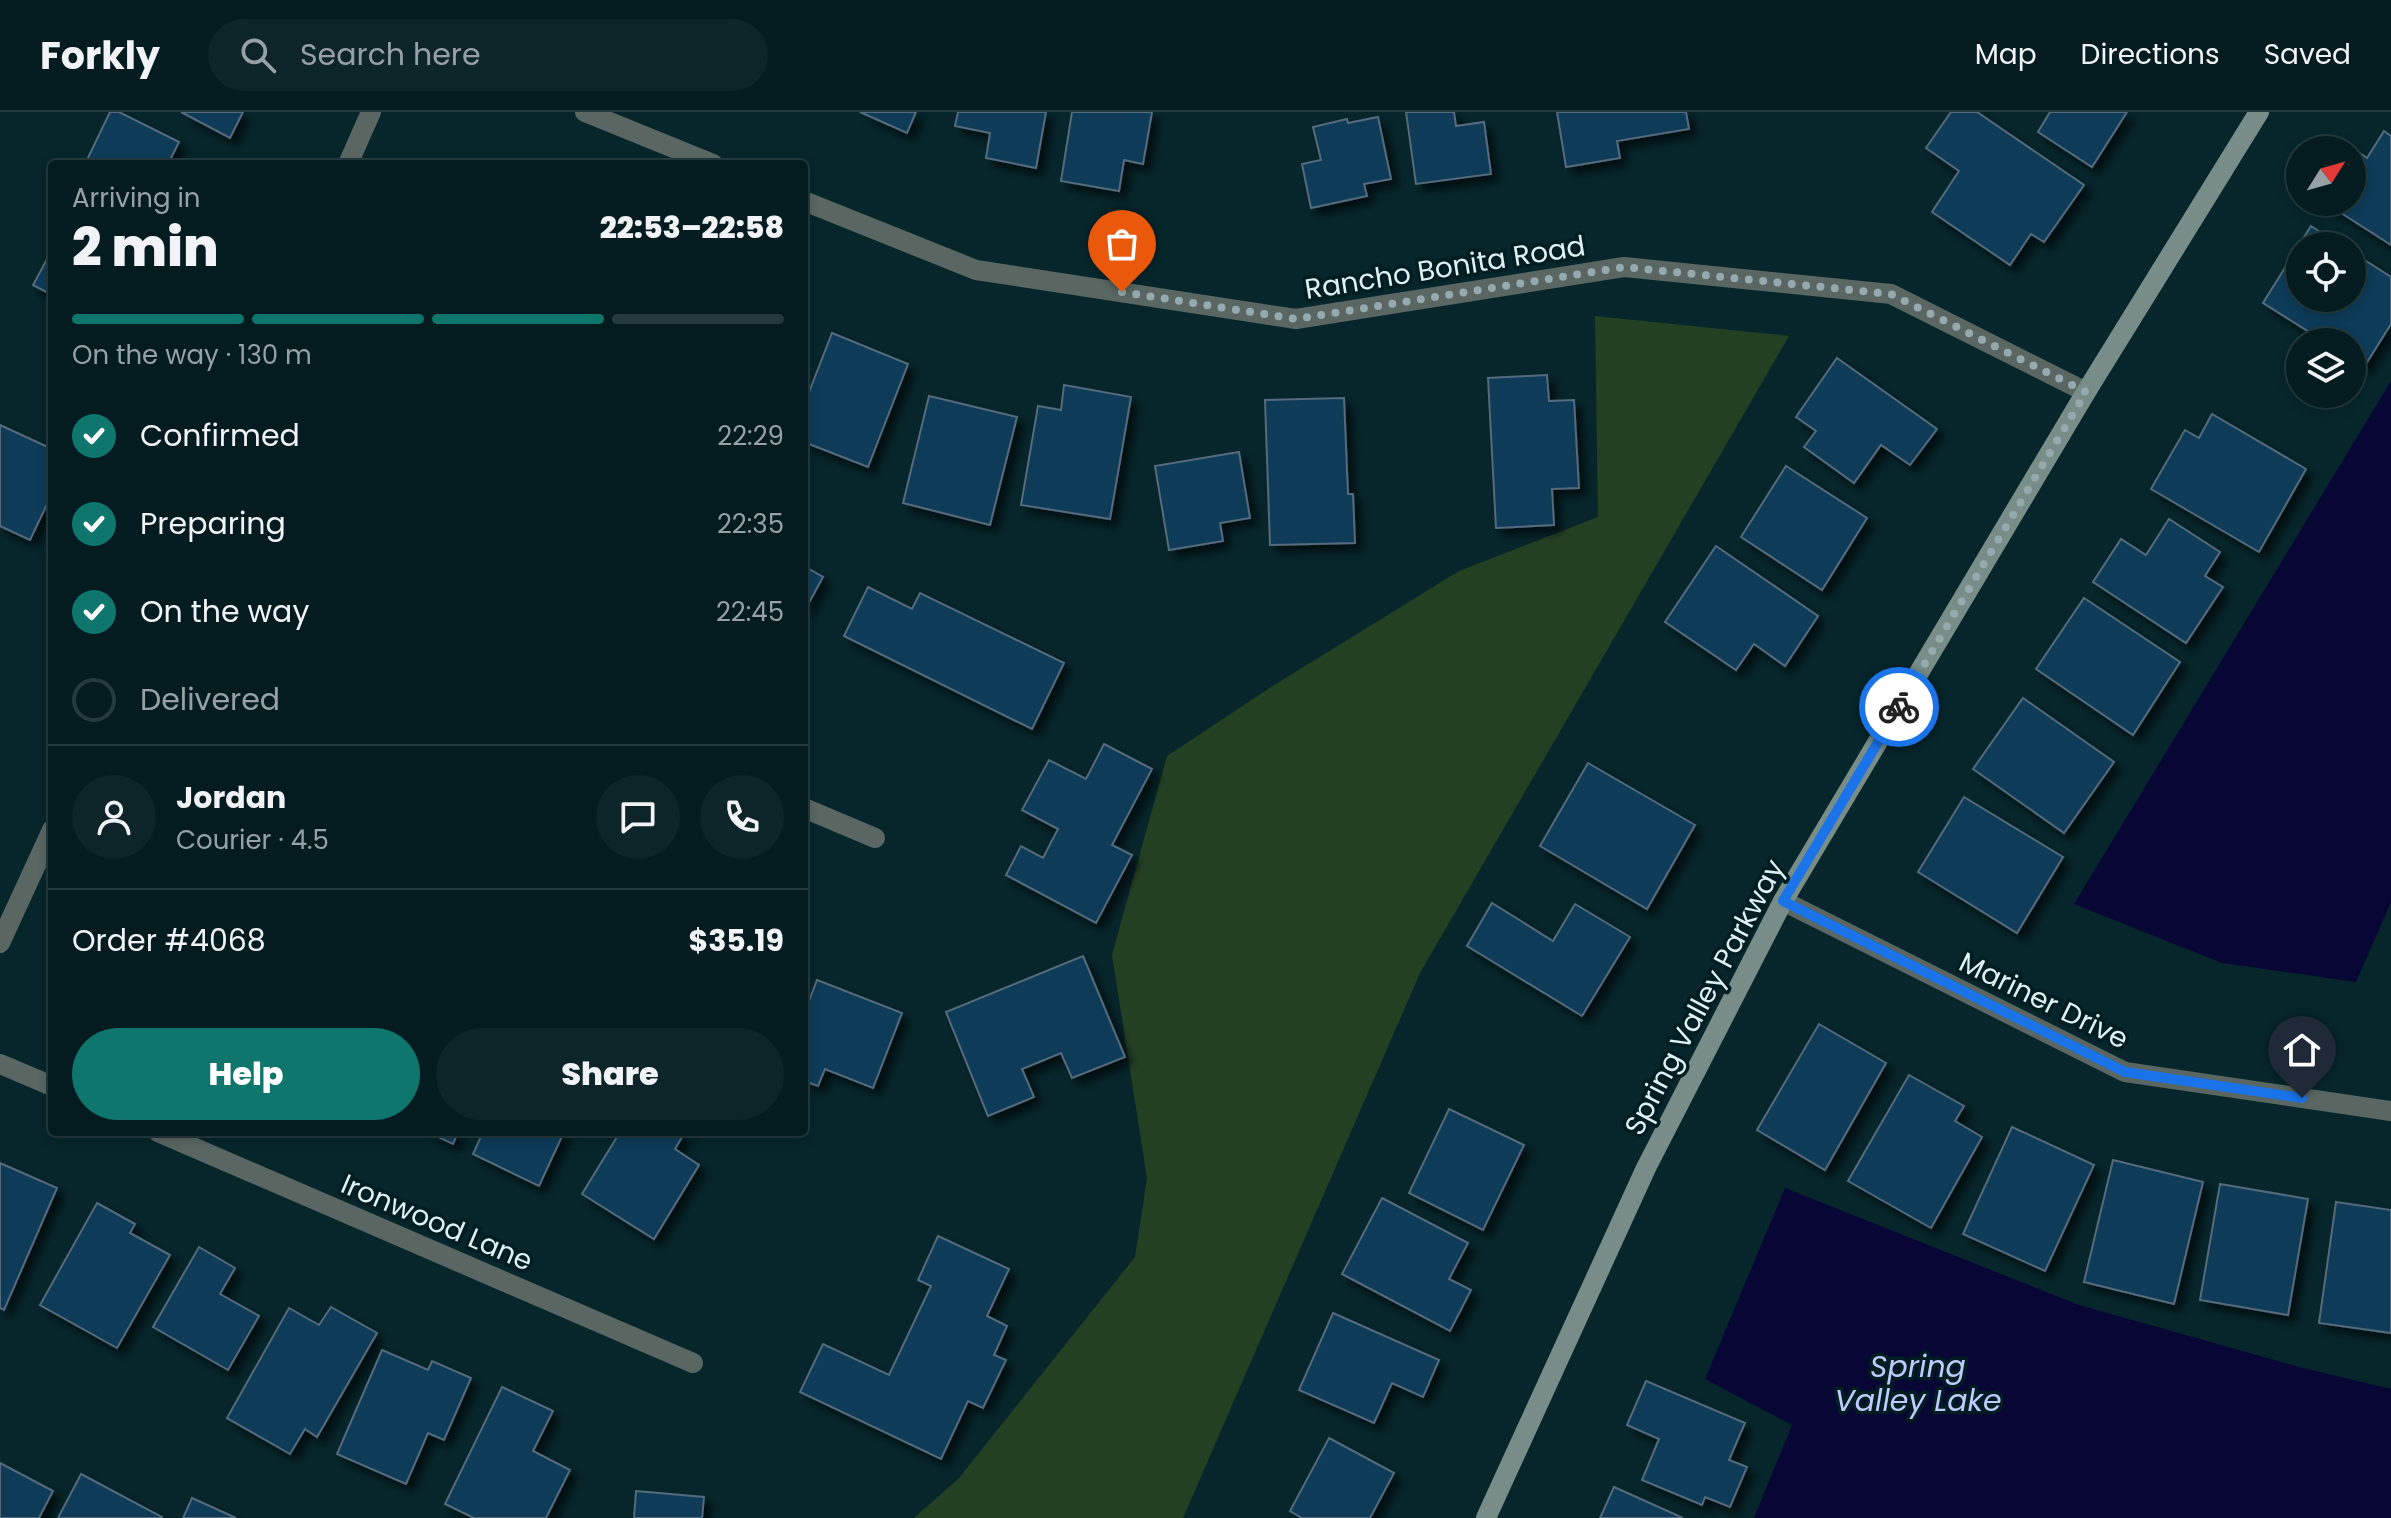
<!DOCTYPE html>
<meta charset="utf-8">
<style>
:root{--surface:#041c20;--page:#0d2529;--text:#f1f3f6;--muted:#97a1a5;--line:#253a3e;--accent:#0f766e}
body{margin:0;font-family:Poppins,sans-serif;background:var(--page);color:var(--text);height:100vh;display:flex;flex-direction:column;font-size:30px;white-space:nowrap}
*{box-sizing:border-box;margin:0}
p{font-size:26px;color:var(--muted)}
.icon{flex:none;width:44px;height:44px;fill:none;stroke:currentColor;stroke-width:2;stroke-linecap:round;stroke-linejoin:round}
.map{position:relative;flex:1;overflow:hidden}
.panel{position:absolute;left:48px;top:48px;width:760px;height:976px;display:flex;flex-direction:column;background:var(--surface);border-radius:8px;box-shadow:0 4px 12px #0003,0 0 0 2px var(--line)}
.panel>*{flex:none}
.needle{width:52px;rotate:53deg}
.controls{position:absolute;left:2286px;top:24px;display:grid;gap:16px}
.controls a{display:grid;place-items:center;width:80px;height:80px;border-radius:50%;background:var(--surface);box-shadow:0 4px 12px #0003,0 0 0 2px var(--line);font-size:40px}
.pin{position:absolute;display:grid;place-items:center;width:68px;height:68px;color:#fff;margin:-82px -34px;border-radius:50% 50% 50% 0;rotate:-45deg;box-shadow:0 0 8px #0007}
.pin .icon{rotate:45deg}
.courier{position:absolute;display:grid;place-items:center;width:80px;height:80px;margin:-40px;border:6px solid #1a73e8;border-radius:50%;background:#fff;color:#222;box-shadow:0 2px 10px #0007}
.overview em{font-style:normal;font-weight:800}
.overview div{display:flex;flex-direction:column-reverse}
.overview{display:flex;align-items:center;justify-content:space-between;height:136px;padding:0 24px}
h1{font-size:52px;font-weight:800;line-height:60px}
.bar{display:grid;grid-template-columns:repeat(4,1fr);gap:12px 8px;align-content:center;height:96px;padding:0 24px}
.bar i{height:10px;border-radius:6px;background:var(--line)}
.bar .selected{background:var(--accent)}
.bar p{grid-column:span 4}
.line{display:flex;align-items:center;gap:20px;padding:0 24px;border-top:2px solid var(--line)}
.line div{flex:1}
.round{display:grid;place-items:center;flex:none;width:84px;height:84px;border-radius:42px;background:var(--page)}
ol{padding:0 24px;list-style:none}
li{display:flex;align-items:center;gap:24px;height:88px}
li p{margin-inline-start:auto}
li .icon{padding:8px;border-radius:50%;background:var(--accent);color:#fff;stroke-width:4}
li:last-child{color:var(--muted)}
li i{width:44px;height:44px;border:4px solid var(--line);border-radius:50%}
.action{display:flex;gap:16px;margin-top:auto;padding:16px 24px}
.action a{flex:1;height:92px;border-radius:48px;background:var(--accent);color:#fff;font-size:32px;font-weight:800;line-height:92px;text-align:center}
.action a+a{background:var(--page);color:var(--text)}
header{display:flex;align-items:center;gap:48px;box-sizing:border-box;height:112px;padding:0 40px;background:var(--surface);border-bottom:2px solid var(--line)}
header strong{font-size:38px}
nav{display:flex;gap:44px;margin-inline-start:auto;font-size:28px}
.search{width:560px;height:72px;background:var(--page);display:flex;align-items:center;gap:20px;box-sizing:border-box;padding:0 28px;border-radius:44px;color:var(--muted);font-size:30px}
.map>svg:first-child{display:block}
</style>
<header>
<strong>Forkly</strong>
<div class="search"><svg class="icon" aria-label="search" viewBox="0 0 24 24"><circle cx="10" cy="10" r="6"/><path d="M15 15l6 6"/></svg>Search here</div>
<nav><a>Map</a><a>Directions</a><a>Saved</a></nav>
</header>
<div class="map">
<svg width="2391" height="1406" viewBox="0 0 2391 1406">
<defs>
<filter id="shadow"><feDropShadow dx="7" dy="7" stdDeviation="4" flood-color="#0009"/></filter>
</defs>
<rect width="100%" height="100%" fill="#06262b"/>
<polygon fill="#244023" points="1595,204 1789,224 1420,861 1183,1406 914,1406 959,1366 1135,1145 1147,1066 1112,843 1167,644 1271,575 1459,459 1598,405"/>
<g fill="#080635">
<polygon points="2391,269 2391,790 2356,870 2222,851 2074,792"/>
<polygon points="1785,1076 2079,1193 2303,1256 2391,1277 2391,1406 1754,1406 1792,1313 1705,1267"/>
</g>
<g fill="#0c3a58" stroke="#546a7b" stroke-width="2" filter="url(#shadow)">
<polygon points="110,0 119,0 179,30 168,52 85,52"/>
<polygon points="181,0 243,0 230,26"/>
<polygon points="860,0 916,0 907,21"/>
<polygon points="958,0 1046,0 1036,56 986,46 990,21 955,14"/>
<polygon points="1072,0 1152,0 1143,52 1124,48 1119,79 1061,69"/>
<polygon points="1406,0 1454,0 1456,14 1484,10 1491,62 1416,72"/>
<polygon points="1557,0 1686,0 1689,17 1617,29 1620,46 1566,55"/>
<polygon points="1951,0 1977,0 2084,73 2044,130 2031,122 2010,153 1932,100 1959,59 1926,36"/>
<polygon points="2050,0 2127,0 2092,55 2038,20"/>
<polygon points="1378,5 1391,67 1364,72 1367,84 1311,96 1302,52 1321,48 1313,15 1347,7 1348,11"/>
<polygon points="2384,19 2391,24 2391,133 2324,90 2352,90 2352,38 2353,36 2367,46"/>
<polygon points="2311,114 2342,134 2300,134 2300,186 2352,186 2352,140 2391,165 2391,212 2364,255 2352,247 2352,230 2325,230 2263,191"/>
<polygon points="52,138 52,183 33,173"/>
<polygon points="832,221 908,252 868,355 804,330 804,293"/>
<polygon points="1837,246 1937,317 1910,353 1881,333 1854,371 1804,335 1816,319 1796,305"/>
<polygon points="1547,263 1549,289 1574,288 1579,376 1552,377 1554,413 1496,416 1488,266"/>
<polygon points="1064,273 1131,285 1110,407 1021,393 1038,294 1061,298"/>
<polygon points="929,284 1017,305 990,413 903,391"/>
<polygon points="1344,286 1348,382 1353,382 1355,431 1270,433 1265,288"/>
<polygon points="2212,302 2306,357 2259,440 2151,377 2185,318 2199,326"/>
<polygon points="0,313 52,337 52,387 50,386 30,428 0,414"/>
<polygon points="1239,340 1250,406 1220,411 1223,429 1169,438 1155,354"/>
<polygon points="1786,354 1867,406 1822,478 1741,425"/>
<polygon points="2169,407 2220,440 2205,464 2223,475 2186,531 2093,470 2121,427 2146,443"/>
<polygon points="1716,434 1818,504 1785,554 1754,532 1736,558 1665,510"/>
<polygon points="804,454 823,465 804,500"/>
<polygon points="868,475 912,497 920,481 1064,551 1032,617 844,524"/>
<polygon points="2084,486 2180,550 2133,623 2036,557"/>
<polygon points="2023,586 2114,650 2064,721 1973,657"/>
<polygon points="1104,632 1152,657 1112,733 1132,743 1096,811 1006,763 1021,734 1043,746 1058,717 1022,698 1049,648 1086,667"/>
<polygon points="1588,651 1695,713 1647,797 1540,734"/>
<polygon points="1964,685 2063,745 2017,821 1918,760"/>
<polygon points="1492,791 1553,829 1575,792 1630,825 1582,904 1467,834"/>
<polygon points="1083,844 1125,945 1072,966 1061,941 1022,957 1034,985 988,1004 946,900"/>
<polygon points="817,868 902,901 873,976 825,957 818,974 804,969 804,902"/>
<polygon points="1819,912 1886,951 1825,1058 1757,1018"/>
<polygon points="1909,963 1964,994 1955,1009 1982,1025 1931,1116 1848,1069"/>
<polygon points="1449,997 1524,1033 1483,1118 1409,1081"/>
<polygon points="2012,1015 2094,1053 2045,1159 1963,1122"/>
<polygon points="428,1020 458,1020 453,1032"/>
<polygon points="483,1020 564,1020 539,1074 473,1042"/>
<polygon points="620,1020 685,1020 675,1037 699,1053 654,1127 582,1082"/>
<polygon points="2113,1048 2203,1070 2174,1192 2084,1170"/>
<polygon points="0,1051 57,1076 4,1198 0,1196"/>
<polygon points="2220,1072 2308,1087 2288,1203 2200,1188"/>
<polygon points="1382,1086 1468,1131 1449,1167 1471,1178 1450,1219 1342,1162"/>
<polygon points="2336,1090 2391,1098 2391,1221 2319,1211"/>
<polygon points="97,1091 135,1112 130,1121 170,1143 117,1236 40,1193"/>
<polygon points="938,1124 1009,1157 987,1204 1007,1214 994,1243 1006,1248 983,1296 968,1289 941,1347 800,1280 823,1232 889,1263 931,1174 918,1168"/>
<polygon points="199,1135 235,1156 220,1182 259,1204 228,1258 153,1215"/>
<polygon points="331,1195 377,1221 317,1325 305,1317 290,1342 227,1306 289,1196 319,1213"/>
<polygon points="1333,1201 1439,1248 1423,1285 1392,1271 1374,1311 1299,1278"/>
<polygon points="382,1238 428,1258 432,1249 471,1266 444,1328 428,1321 406,1372 337,1342"/>
<polygon points="1646,1269 1745,1311 1729,1348 1747,1355 1730,1395 1705,1385 1702,1393 1642,1368 1659,1327 1627,1313"/>
<polygon points="502,1275 553,1299 533,1339 570,1358 546,1406 474,1406 445,1392"/>
<polygon points="1329,1326 1394,1361 1370,1406 1302,1406 1290,1399"/>
<polygon points="0,1351 53,1379 39,1406 0,1406"/>
<polygon points="81,1362 162,1405 162,1406 58,1406"/>
<polygon points="1614,1375 1683,1406 1600,1406"/>
<polygon points="636,1379 704,1385 702,1406 634,1406"/>
<polygon points="192,1386 236,1406 183,1406"/>
</g>
<g fill="none" stroke-linecap="round" stroke-linejoin="round">
<g stroke="#596662" stroke-width="20">
<polyline points="585,0 713,52"/>
<polyline points="348,52 371,0"/>
<polyline points="804,89 976,158 1296,207 1624,155 1891,182 2086,280"/>
<polyline points="804,696 875,726"/>
<polyline points="1783,789 2125,960 2391,999"/>
<polyline points="0,831 52,718"/>
<polyline points="0,952 52,974"/>
<polyline points="158,1020 693,1251"/>
</g>
<polyline stroke="#788d87" stroke-width="20" points="1486,1406 1646,1056 1783,789 2086,280 2259,0"/>
</g>
<g fill="none" stroke-linecap="round" stroke-linejoin="round">
<polyline stroke="#94aaae" stroke-width="8" stroke-dasharray="0 14.4" points="1122,180 1296,207 1624,155 1891,182 2086,280 1899,595"/>
<polyline stroke="#1a73e8" stroke-width="10" points="1899,595 1783,789 2125,960 2302,986"/>
</g>
<g text-anchor="middle" stroke-width="7" stroke-linejoin="round" paint-order="stroke">
<g font-size="28" fill="#e0f1f4" stroke="#001d21">
<text transform="translate(1445 155) rotate(-9)" y="10">Rancho Bonita Road</text>
<text transform="translate(1704 885) rotate(-62)" y="10">Spring Valley Parkway</text>
<text transform="translate(2044 888) rotate(26)" y="10">Mariner Drive</text>
<text transform="translate(437 1110) rotate(23)" y="10">Ironwood Lane</text>
</g>
<g font-size="30" font-style="italic" fill="#bfcbfd" stroke="#001d21">
<text x="1918" y="1265">Spring<tspan x="1918" dy="34">Valley Lake</tspan></text>
</g>
</g>
</svg>
<div class="controls">
<a><svg class="needle" viewBox="-14 -14 28 28"><path d="M0-13l5 13h-10z" fill="#e53935"/><path d="M0 13l5-13h-10z" fill="#97a1a5"/></svg></a>
<a><svg class="icon" aria-label="locate" viewBox="0 0 24 24"><circle cx="12" cy="12" r="6"/><path d="M12 2v4M12 18v4M2 12h4M18 12h4"/></svg></a>
<a><svg class="icon" aria-label="layers" viewBox="0 0 24 24"><path d="M12 4l9 5-9 5-9-5zM3 14l9 5 9-5"/></svg></a>
</div>
<div class="pin" style="left:1122px;top:180px;background:#ea580c"><svg class="icon" aria-label="bag" viewBox="0 0 24 24"><path d="M5 8h14l-1 12H6zM9 8a3 3 0 0 1 6 0"/></svg></div>
<div class="pin" style="left:2302px;top:986px;background:#1f2937"><svg class="icon" aria-label="home" viewBox="0 0 24 24"><path d="M3 11l9-7 9 7M6 9v11h12V9"/></svg></div>
<div class="courier" style="left:1899px;top:595px"><svg class="icon" aria-label="bike" viewBox="0 0 24 24"><circle cx="6" cy="16" r="4"/><circle cx="18" cy="16" r="4"/><path d="M6 16l4-8h5l3 8M10 8l3 8H6M13 5h3"/></svg></div>
<section class="panel">
<div class="overview"><div><h1>2 min</h1><p>Arriving in</p></div><em>22:53–22:58</em></div>
<div class="bar"><i class="selected"></i><i class="selected"></i><i class="selected"></i><i></i><p>On the way · 130 m</p></div>
<ol>
<li><svg class="icon" aria-label="check" viewBox="0 0 24 24"><path d="M5 12l5 5 9-10"/></svg>Confirmed<p>22:29</p></li>
<li><svg class="icon" aria-label="check" viewBox="0 0 24 24"><path d="M5 12l5 5 9-10"/></svg>Preparing<p>22:35</p></li>
<li><svg class="icon" aria-label="check" viewBox="0 0 24 24"><path d="M5 12l5 5 9-10"/></svg>On the way<p>22:45</p></li>
<li><i></i>Delivered</li>
</ol>
<div class="line" style="height:144px"><a class="round"><svg class="icon" aria-label="person" viewBox="0 0 24 24"><circle cx="12" cy="8" r="4"/><path d="M4 21q1-7 8-7t8 7"/></svg></a><div><b>Jordan</b><p>Courier · 4.5</p></div><a class="round"><svg class="icon" aria-label="chat" viewBox="0 0 24 24"><path d="M4 5h16v11H9l-5 4z"/></svg></a><a class="round"><svg class="icon" aria-label="phone" viewBox="0 0 24 24"><path d="M5 4h4l2 5-3 2q2 4 5 5l2-3 5 2v4C11 20 4 13 5 4z"/></svg></a></div>
<div class="line" style="height:104px"><div>Order #4068</div><b>$35.19</b></div>
<div class="action"><a>Help</a><a>Share</a></div>
</section>
</div>
